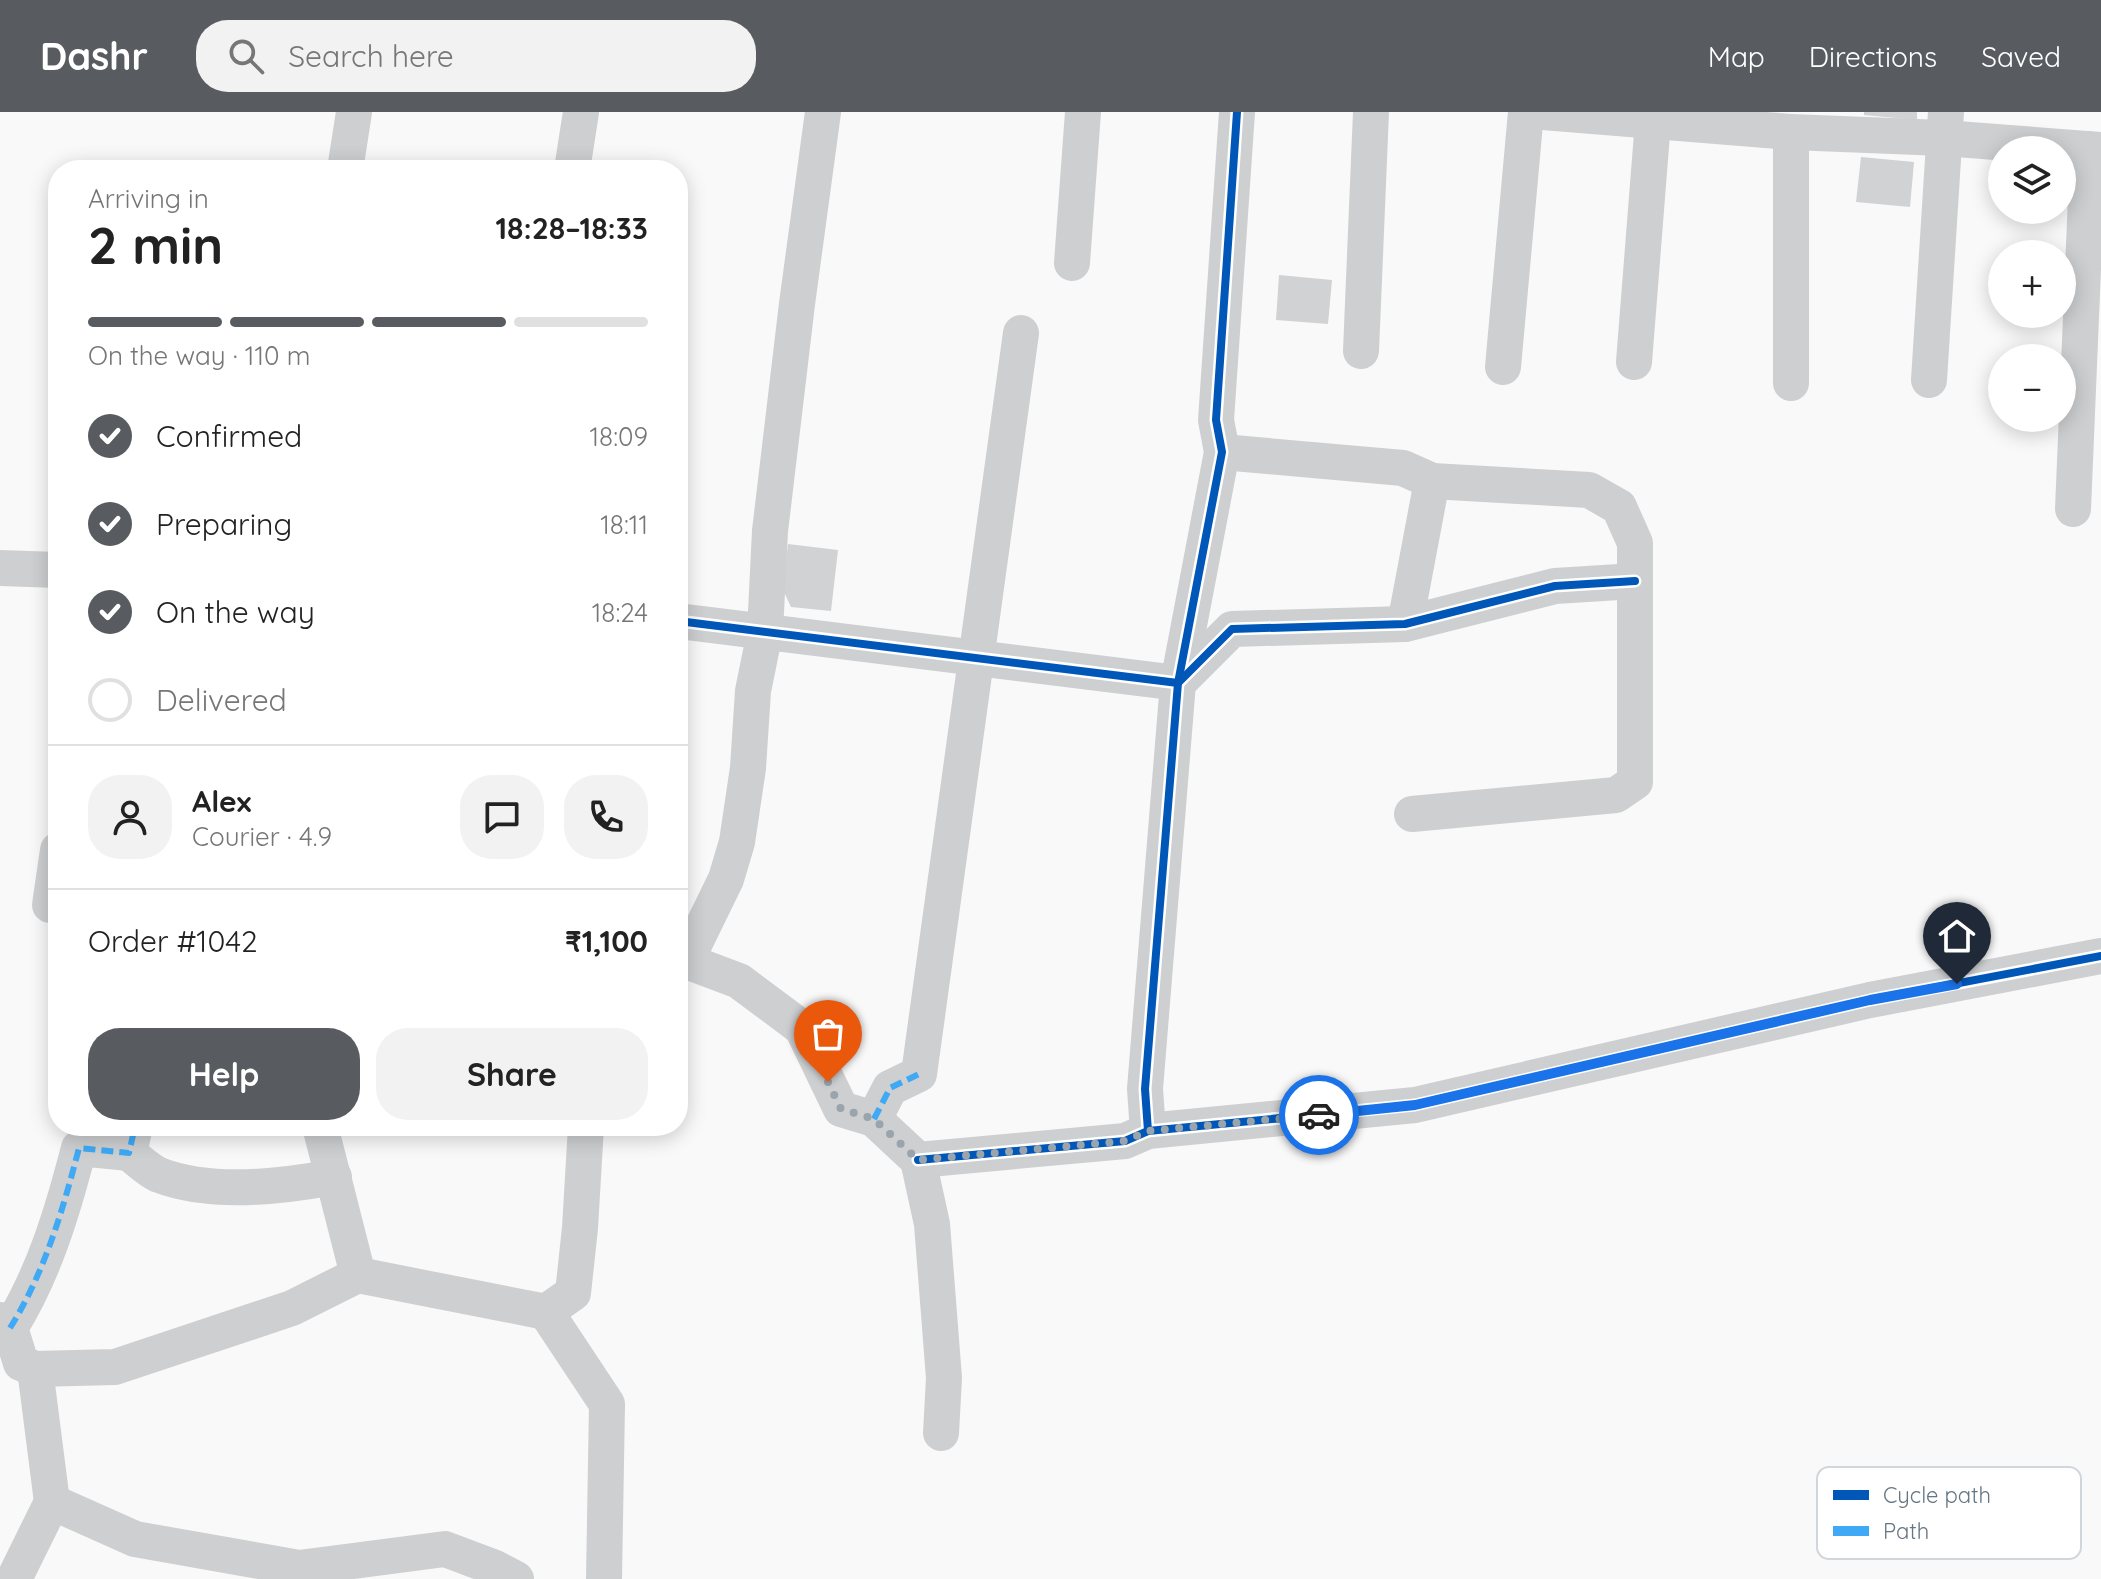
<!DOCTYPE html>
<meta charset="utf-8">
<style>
:root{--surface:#fff;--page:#f2f2f2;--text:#222;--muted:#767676;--line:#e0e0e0;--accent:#585c60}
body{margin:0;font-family:Quicksand,sans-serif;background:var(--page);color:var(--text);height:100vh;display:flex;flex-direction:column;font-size:30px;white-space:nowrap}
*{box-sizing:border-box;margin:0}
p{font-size:26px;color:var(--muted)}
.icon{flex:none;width:44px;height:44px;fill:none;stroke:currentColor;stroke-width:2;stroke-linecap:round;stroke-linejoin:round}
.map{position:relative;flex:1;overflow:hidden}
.drawer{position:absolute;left:48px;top:48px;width:640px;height:976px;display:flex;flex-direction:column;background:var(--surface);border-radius:32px;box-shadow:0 4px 20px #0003}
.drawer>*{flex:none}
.tools{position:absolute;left:1988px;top:24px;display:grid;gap:16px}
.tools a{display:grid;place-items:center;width:88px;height:88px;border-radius:50%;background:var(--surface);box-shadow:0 4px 20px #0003;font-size:40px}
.pin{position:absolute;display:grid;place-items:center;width:68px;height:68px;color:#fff;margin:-82px -34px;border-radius:50% 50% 50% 0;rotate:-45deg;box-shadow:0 0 8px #0007}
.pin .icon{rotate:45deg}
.courier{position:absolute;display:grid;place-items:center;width:80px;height:80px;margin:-40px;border:6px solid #1a73e8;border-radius:50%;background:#fff;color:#222;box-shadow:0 2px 10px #0007}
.headline em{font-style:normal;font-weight:700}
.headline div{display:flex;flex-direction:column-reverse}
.headline{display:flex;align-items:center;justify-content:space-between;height:136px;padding:0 40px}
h1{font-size:52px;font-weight:700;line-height:60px}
.bar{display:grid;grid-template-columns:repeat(4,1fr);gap:12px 8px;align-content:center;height:96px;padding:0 40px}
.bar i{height:10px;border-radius:6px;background:var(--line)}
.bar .active{background:var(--accent)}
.bar p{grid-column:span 4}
.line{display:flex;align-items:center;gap:20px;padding:0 40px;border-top:2px solid var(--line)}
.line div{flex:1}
.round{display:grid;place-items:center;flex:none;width:84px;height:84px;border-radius:32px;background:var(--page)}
ol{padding:0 40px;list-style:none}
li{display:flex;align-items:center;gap:24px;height:88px}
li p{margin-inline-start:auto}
li .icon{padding:8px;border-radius:50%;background:var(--accent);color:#fff;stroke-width:4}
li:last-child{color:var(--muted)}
li i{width:44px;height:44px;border:4px solid var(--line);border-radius:50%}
.cta{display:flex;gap:16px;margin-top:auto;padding:16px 40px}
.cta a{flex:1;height:92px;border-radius:32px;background:var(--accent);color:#fff;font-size:32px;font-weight:700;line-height:92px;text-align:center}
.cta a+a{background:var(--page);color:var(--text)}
header{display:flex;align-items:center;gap:48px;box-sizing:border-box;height:112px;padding:0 40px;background:var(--accent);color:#fff}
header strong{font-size:38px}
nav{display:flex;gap:44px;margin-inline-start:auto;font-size:28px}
.search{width:560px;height:72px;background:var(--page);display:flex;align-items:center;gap:20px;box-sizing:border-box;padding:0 28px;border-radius:32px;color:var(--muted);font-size:30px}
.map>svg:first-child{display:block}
</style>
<header>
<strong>Dashr</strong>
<div class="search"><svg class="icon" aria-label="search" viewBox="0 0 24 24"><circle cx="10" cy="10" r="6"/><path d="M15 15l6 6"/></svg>Search here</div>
<nav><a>Map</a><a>Directions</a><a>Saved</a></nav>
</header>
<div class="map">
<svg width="2101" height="1467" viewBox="0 0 2101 1467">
<rect width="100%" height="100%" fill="#f9f9f9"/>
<g fill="#d0d2d3">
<polygon points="1864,0 1917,0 1917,8 1864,3"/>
<polygon points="1861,45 1914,50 1910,95 1856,90"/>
<polygon points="1279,163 1332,168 1328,212 1276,208"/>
<polygon points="788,432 838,438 831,499 791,495 783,478"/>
</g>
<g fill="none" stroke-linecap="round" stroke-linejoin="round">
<g stroke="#cecfd0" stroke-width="36">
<polyline points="1543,0 1791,20 1943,26 2101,38"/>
<polyline points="1791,20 1791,271"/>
<polyline points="345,58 354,0"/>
<polyline points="572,58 581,0"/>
<polyline points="1072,151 1083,0"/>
<polyline points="1361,239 1371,0"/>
<polyline points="1634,250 1653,9"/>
<polyline points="1503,255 1526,0"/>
<polyline points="1929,268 1946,0"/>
<polyline points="1222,340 1403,356 1432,369 1405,512"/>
<polyline points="2073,397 2088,37"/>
<polyline points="0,456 58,458"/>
<polyline points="678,509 1178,571 1232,517 1405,512 1555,474 1635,469"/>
<polyline points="1412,702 1616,683 1635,670 1635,431 1619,395 1589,378 1432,369"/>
<polyline points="50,793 58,738"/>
<polyline points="678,846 739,869 802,916 841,997 874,1007 918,1048 932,1112 944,1266 941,1321"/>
<polyline points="686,849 726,767 737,730 748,656 753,579 765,520 770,419 797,192 823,0"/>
<polyline points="874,1007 890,976 919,962 1021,221"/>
<polyline points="1148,1019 1145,977 1178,571 1222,340 1216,308 1237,0"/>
<path d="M129,1041c9,7 19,17 30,22 53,20 120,12 175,2"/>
<polyline points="918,1048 1125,1029 1148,1019 1415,993 1870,888 2101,844"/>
<polyline points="358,1163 546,1200 573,1181 580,1116 586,1014"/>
<polyline points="546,1200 607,1292 604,1467"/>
<polyline points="0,1208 10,1216 21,1251 35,1257 115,1255 292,1196 358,1163 320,1014"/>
<path d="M10,1216c34,-54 53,-118 69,-180l50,5 6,-27"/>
<polyline points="35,1257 52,1390 135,1427 299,1456 445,1437 493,1455 516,1467"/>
<polyline points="14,1467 52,1390"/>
</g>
<g stroke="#3fa9f5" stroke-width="6" stroke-dasharray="12 6" stroke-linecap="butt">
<polyline points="874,1007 890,976 919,962"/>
<path d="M10,1216c34,-54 53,-118 69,-180l50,5 6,-27"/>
</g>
<g stroke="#fff" stroke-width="13">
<g id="cycleway">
<polyline points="678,509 1178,571 1232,517 1405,512 1555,474 1635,469"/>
<polyline points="1148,1019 1145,977 1178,571 1222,340 1216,308 1237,0"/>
<polyline points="918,1048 1125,1029 1148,1019 1415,993 1870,888 2101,844"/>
</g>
</g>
<use href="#cycleway" stroke="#0057b8" stroke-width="8"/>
</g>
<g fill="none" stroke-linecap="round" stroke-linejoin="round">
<polyline stroke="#99a4ac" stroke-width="8" stroke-dasharray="0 14.4" points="828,970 841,997 874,1007 918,1048 1125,1029 1148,1019 1319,1003"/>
<polyline stroke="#1a73e8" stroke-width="10" points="1319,1003 1415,993 1870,888 1957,872"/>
</g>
<rect x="1817" y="1355" width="264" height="92" rx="12" fill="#fff" stroke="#d1d6da" stroke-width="2"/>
<rect x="1833" y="1378" width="36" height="10" fill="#0057b8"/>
<rect x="1833" y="1414" width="36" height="10" fill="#3fa9f5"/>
<g font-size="22" fill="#657683">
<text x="1883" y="1391">Cycle path</text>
<text x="1883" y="1427">Path</text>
</g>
</svg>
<div class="tools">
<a><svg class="icon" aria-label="layers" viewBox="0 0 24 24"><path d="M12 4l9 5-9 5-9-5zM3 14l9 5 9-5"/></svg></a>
<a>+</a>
<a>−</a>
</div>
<div class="pin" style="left:828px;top:970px;background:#ea580c"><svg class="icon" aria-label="bag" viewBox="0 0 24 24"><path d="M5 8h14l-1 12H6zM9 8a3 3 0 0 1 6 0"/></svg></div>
<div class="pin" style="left:1957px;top:872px;background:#1f2937"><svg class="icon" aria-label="home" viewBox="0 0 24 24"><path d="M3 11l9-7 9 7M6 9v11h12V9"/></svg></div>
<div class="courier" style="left:1319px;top:1003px"><svg class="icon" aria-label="car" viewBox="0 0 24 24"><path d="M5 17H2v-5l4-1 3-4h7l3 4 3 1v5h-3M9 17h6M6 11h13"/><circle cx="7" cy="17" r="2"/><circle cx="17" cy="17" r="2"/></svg></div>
<section class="drawer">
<div class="headline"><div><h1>2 min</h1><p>Arriving in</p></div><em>18:28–18:33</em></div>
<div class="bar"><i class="active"></i><i class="active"></i><i class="active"></i><i></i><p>On the way · 110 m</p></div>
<ol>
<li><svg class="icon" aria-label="check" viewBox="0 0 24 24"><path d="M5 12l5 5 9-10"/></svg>Confirmed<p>18:09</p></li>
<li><svg class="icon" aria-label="check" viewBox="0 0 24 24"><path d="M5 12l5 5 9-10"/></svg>Preparing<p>18:11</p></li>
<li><svg class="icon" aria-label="check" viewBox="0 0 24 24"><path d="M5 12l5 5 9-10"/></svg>On the way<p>18:24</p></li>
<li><i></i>Delivered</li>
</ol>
<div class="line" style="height:144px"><a class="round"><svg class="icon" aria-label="person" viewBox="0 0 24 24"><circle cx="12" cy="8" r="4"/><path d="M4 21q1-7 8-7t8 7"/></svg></a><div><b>Alex</b><p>Courier · 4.9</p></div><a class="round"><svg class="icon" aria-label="chat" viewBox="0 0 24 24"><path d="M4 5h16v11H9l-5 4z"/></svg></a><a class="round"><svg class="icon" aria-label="phone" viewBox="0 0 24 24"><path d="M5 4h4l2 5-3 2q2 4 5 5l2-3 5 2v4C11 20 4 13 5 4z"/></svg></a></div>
<div class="line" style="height:104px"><div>Order #1042</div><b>₹1,100</b></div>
<div class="cta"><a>Help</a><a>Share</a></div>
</section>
</div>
